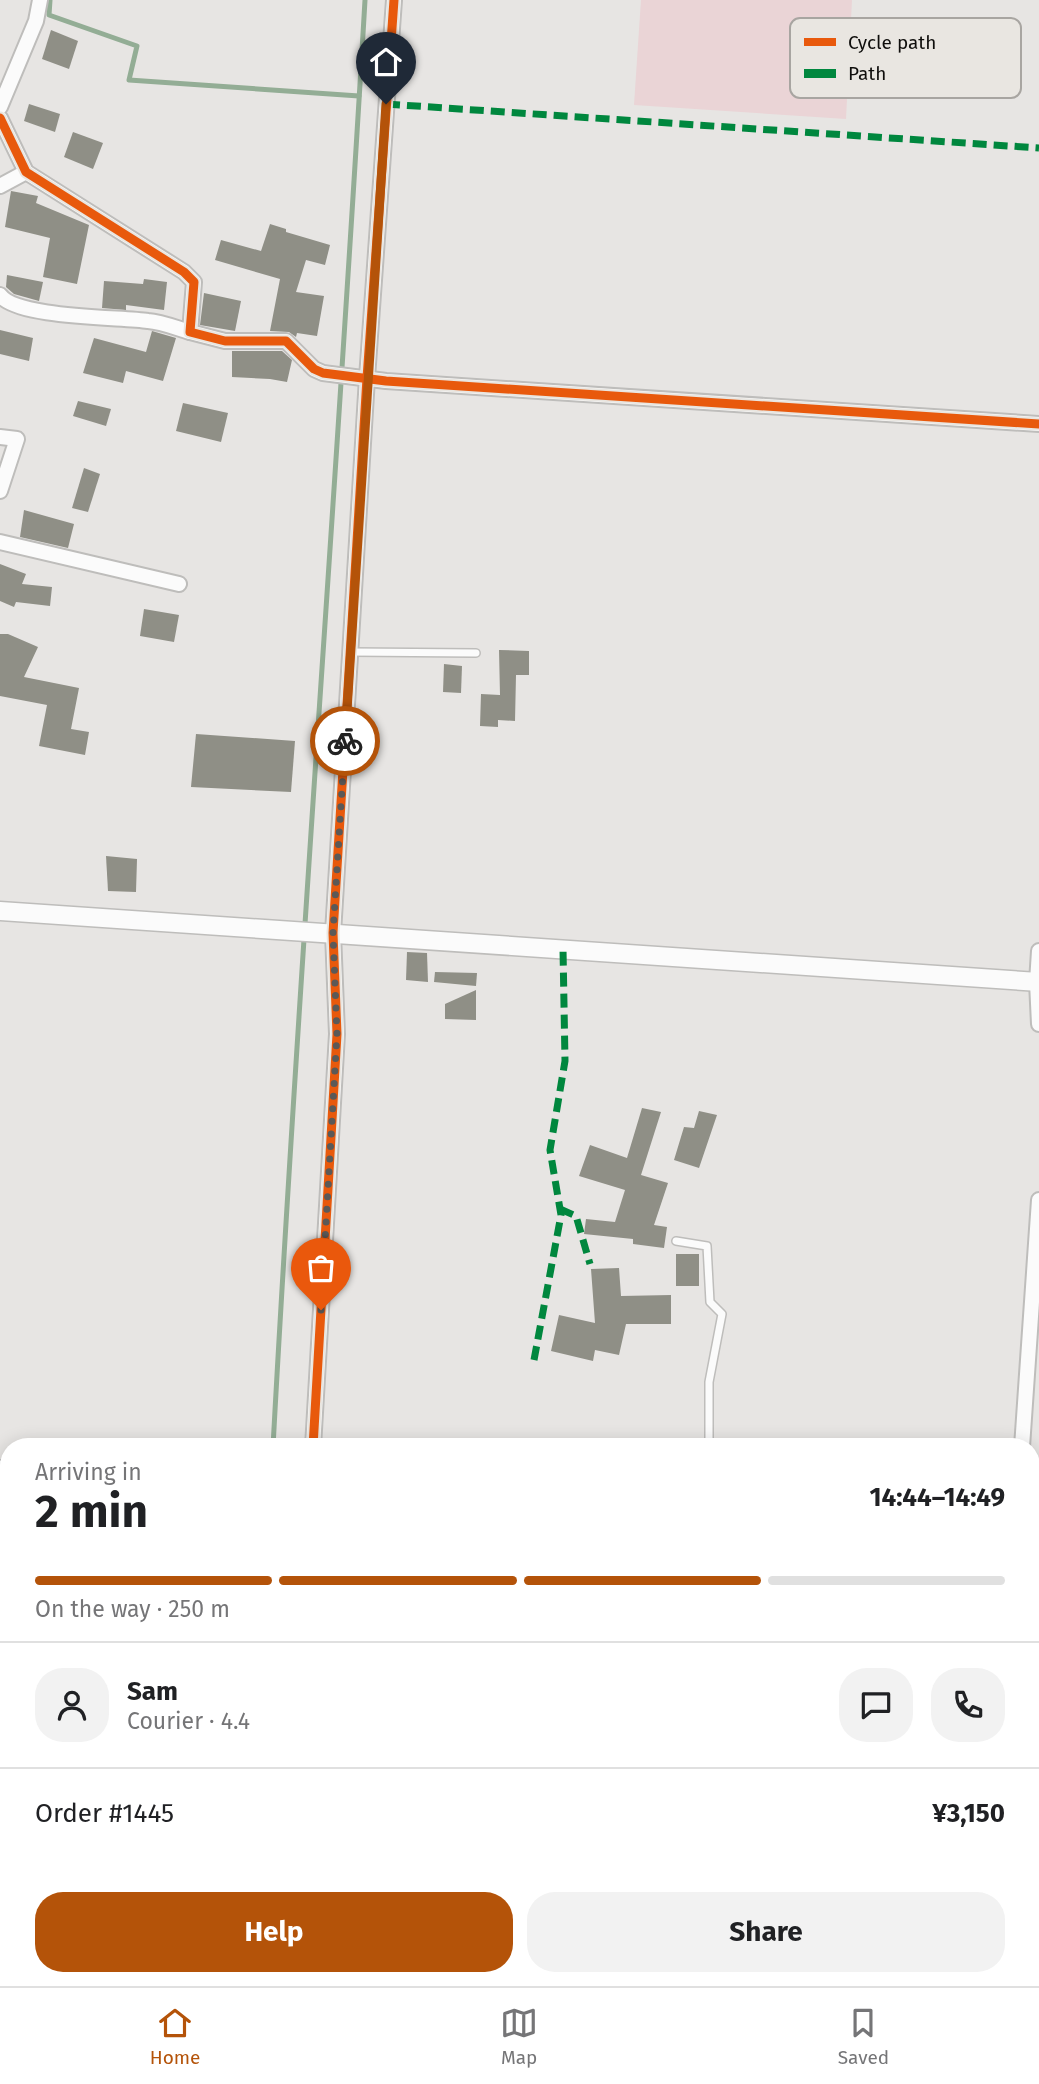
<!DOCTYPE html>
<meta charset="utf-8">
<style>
:root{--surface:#fff;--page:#f2f2f2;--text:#202124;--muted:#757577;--line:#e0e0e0;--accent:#b45309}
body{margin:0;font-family:"Fira Sans",sans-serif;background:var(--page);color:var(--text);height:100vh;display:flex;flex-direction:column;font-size:26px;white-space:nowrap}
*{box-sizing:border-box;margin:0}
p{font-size:23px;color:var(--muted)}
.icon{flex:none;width:38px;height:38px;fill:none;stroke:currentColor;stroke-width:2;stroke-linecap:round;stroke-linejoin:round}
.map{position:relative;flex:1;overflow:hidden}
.panel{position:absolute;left:0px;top:1438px;width:1040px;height:548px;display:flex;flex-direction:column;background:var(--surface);border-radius:28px 28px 0 0;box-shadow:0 4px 18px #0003}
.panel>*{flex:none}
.pin{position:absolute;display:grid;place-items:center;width:60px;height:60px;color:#fff;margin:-72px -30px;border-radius:50% 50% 50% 0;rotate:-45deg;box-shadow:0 0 7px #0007}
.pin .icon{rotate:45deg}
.courier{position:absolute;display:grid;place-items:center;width:70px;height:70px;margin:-35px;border:5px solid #b45309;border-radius:50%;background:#fff;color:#222;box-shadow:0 2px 9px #0007}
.summary em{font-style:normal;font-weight:700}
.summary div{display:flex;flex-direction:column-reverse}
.summary{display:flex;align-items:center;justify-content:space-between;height:119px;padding:0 35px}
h1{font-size:46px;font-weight:700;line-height:52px}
.bar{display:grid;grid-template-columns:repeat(4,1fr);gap:10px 7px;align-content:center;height:84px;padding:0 35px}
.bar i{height:9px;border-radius:5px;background:var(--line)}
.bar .current{background:var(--accent)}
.bar p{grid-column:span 4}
.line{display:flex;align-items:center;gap:18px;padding:0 35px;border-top:2px solid var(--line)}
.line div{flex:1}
.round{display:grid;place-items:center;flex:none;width:74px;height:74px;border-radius:28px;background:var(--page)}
.cta{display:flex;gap:14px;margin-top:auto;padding:14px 35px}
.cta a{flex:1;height:80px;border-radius:28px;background:var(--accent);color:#fff;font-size:28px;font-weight:700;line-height:80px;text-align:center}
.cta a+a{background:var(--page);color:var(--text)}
.menu{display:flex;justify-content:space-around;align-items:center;height:98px;border-top:2px solid var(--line);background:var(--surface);font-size:19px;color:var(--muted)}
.menu a{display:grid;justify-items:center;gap:4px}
.menu .current{color:var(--accent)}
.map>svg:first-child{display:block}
</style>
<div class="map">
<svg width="1039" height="1986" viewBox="0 0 1039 1986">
<rect width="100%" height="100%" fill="#e7e5e3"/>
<polygon fill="#ead4d6" points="641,0 852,0 846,119 634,105"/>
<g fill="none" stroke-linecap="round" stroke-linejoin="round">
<g stroke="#93ad95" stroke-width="5">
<polyline points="50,0 49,15 137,46 129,80 359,96"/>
<path d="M273,1447c26,-482 64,-964 92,-1447"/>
</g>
<g stroke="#93ad95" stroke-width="32">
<polyline points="0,1792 9,1792"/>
<polyline points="1031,1889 1039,1889"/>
</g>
</g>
<g fill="#8f8f86">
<polygon points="51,30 78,41 69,69 42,59"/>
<polygon points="29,104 60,114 55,132 24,121"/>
<polygon points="73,132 103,143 93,169 64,157"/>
<polygon points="11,191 38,196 36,203 89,225 77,284 43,277 50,238 5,227"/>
<polygon points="270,224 286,229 286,232 330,245 325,265 306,260 296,292 324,296 317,336 297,333 296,337 289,332 270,331 280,279 215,260 221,240 261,251"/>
<polygon points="7,275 43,282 39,301 14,294 6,287"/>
<polygon points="144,279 167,282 164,310 126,305 126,310 102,308 104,281 143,284"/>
<polygon points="204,293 241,301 235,331 200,325"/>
<polygon points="0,330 33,338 29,361 0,354"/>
<polygon points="152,331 176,338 163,381 126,371 123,383 83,373 94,338 146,352"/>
<polygon points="232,351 282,351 292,360 287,382 270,379 232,377"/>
<polygon points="78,401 111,409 106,426 73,416"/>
<polygon points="183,403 228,413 221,442 176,431"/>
<polygon points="84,468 100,474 88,512 72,508"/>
<polygon points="24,510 74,524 68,548 20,537"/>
<polygon points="0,564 26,574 22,584 52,587 50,606 16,602 14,607 0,601"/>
<polygon points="144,609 179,615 174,642 140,636"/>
<polygon points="0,634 8,634 38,647 24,677 79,688 71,729 89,732 85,755 39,746 47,705 0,696"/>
<polygon points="499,650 529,651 529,675 516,675 515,721 498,720 498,727 480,726 481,694 500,695"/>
<polygon points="444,664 462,666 461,693 443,692"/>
<polygon points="196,734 295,741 291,792 191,787"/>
<polygon points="106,856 137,859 136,892 108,891"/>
<polygon points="407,952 427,953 428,982 406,980"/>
<polygon points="435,972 477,973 476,986 434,982"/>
<polygon points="476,990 476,1020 445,1019 445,1004"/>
<polygon points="642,1108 661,1112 641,1175 668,1183 654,1225 667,1227 664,1248 633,1244 633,1239 584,1234 586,1219 615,1222 625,1190 579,1176 590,1145 627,1158"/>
<polygon points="699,1111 717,1115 699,1168 674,1160 684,1127 694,1128"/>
<rect x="676" y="1254" width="23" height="32"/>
<polygon points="619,1268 621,1296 671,1295 671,1324 626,1324 619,1355 595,1350 593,1361 551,1351 559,1315 595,1323 591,1269"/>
</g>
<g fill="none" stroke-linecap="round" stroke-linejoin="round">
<g stroke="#bebdbb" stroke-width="10">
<g id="service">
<polyline points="351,652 476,653"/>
<polyline points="676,1241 707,1246 710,1302 722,1314 709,1382 709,1447"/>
</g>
</g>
<g stroke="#bebdbb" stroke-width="18">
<g id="minor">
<polyline points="0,107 36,21 40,0"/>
<polyline points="0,118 26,172 184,272 194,282 190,332 225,341 286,341 314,369 323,373 386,381 1039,424"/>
<polyline points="0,186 26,172"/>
<path d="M0,295c16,23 119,22 148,26 14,1 28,7 42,11"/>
<polyline points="0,437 17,439 0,491"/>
<polyline points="0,542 179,584"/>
<polyline points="1039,951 1037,982 1039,1024"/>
<polyline points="313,1447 337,1034 333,933 367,378 394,0"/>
<polyline points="1022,1447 1039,1200"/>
<polyline points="0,1468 9,1469"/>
<polyline points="1031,1529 1039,1530"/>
<polyline points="0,1666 9,1667"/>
<polyline points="1031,1752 1039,1753"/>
<polyline points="0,1955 9,1956"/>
<polyline points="94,1978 118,1986"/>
<polyline points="475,1978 548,1986"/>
</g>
</g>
<g stroke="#bebdbb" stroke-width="21">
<polyline id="tertiary" points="0,911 1039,982"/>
</g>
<use href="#service" stroke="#fbfbfb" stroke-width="7"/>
<use href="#minor" stroke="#fbfbfb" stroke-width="14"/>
<use href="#tertiary" stroke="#fbfbfb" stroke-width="18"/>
<g stroke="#00873e" stroke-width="7" stroke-dasharray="14 7" stroke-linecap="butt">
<polyline points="386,104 1039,148"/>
<polyline points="560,1209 576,1216 590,1264"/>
<polyline points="534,1360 561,1215 550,1150 565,1061 563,949"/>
</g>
<g stroke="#e9e6e1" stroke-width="13">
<g id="cycleway">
<polyline points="0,118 26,172 184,272 194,282 190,332 225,341 286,341 314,369 323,373 386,381 1039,424"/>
<polyline points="313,1447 337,1034 333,933 367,378 394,0"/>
</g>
</g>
<use href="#cycleway" stroke="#e8590c" stroke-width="9"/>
</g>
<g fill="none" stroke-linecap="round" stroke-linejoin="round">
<polyline stroke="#5b5957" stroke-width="7" stroke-dasharray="0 12.6" points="321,1310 337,1034 333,933 345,741"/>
<polyline stroke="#b45309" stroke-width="9" points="345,741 386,104"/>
</g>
<rect x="790" y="18" width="231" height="80" rx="10" fill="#e9e6e1" stroke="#a8a5a1" stroke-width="2"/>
<rect x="804" y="38" width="32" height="8" fill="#e8590c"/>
<rect x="804" y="69" width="32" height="9" fill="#00873e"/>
<g font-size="19" fill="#0f0e0c">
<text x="848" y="49">Cycle path</text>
<text x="848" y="80">Path</text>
</g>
</svg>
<div class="pin" style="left:321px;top:1310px;background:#ea580c"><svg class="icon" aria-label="bag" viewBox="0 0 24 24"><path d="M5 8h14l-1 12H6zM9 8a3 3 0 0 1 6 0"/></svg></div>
<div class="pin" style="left:386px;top:104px;background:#1f2937"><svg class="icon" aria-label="home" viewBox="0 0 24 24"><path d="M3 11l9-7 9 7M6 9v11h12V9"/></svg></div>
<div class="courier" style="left:345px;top:741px"><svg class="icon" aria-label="bike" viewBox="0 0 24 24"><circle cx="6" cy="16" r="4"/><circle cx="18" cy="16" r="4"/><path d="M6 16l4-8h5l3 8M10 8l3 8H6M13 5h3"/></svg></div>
<section class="panel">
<div class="summary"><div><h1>2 min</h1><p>Arriving in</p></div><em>14:44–14:49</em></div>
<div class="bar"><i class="current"></i><i class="current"></i><i class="current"></i><i></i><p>On the way · 250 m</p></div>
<div class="line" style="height:126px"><a class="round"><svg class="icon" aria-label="person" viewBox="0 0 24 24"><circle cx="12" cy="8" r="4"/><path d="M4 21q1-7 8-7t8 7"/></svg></a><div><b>Sam</b><p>Courier · 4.4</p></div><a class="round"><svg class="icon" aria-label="chat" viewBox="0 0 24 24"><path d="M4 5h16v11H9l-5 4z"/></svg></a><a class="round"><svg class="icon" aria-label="phone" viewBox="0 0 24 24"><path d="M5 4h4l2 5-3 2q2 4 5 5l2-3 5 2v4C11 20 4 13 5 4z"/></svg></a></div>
<div class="line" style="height:91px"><div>Order #1445</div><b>¥3,150</b></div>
<div class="cta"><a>Help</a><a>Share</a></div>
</section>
</div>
<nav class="menu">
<a class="current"><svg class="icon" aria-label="home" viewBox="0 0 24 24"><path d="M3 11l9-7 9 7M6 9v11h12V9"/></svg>Home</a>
<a><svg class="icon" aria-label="map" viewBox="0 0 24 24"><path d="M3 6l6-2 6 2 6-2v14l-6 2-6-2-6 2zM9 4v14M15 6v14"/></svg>Map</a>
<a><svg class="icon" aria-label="saved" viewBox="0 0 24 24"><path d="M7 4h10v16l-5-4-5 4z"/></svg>Saved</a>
</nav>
